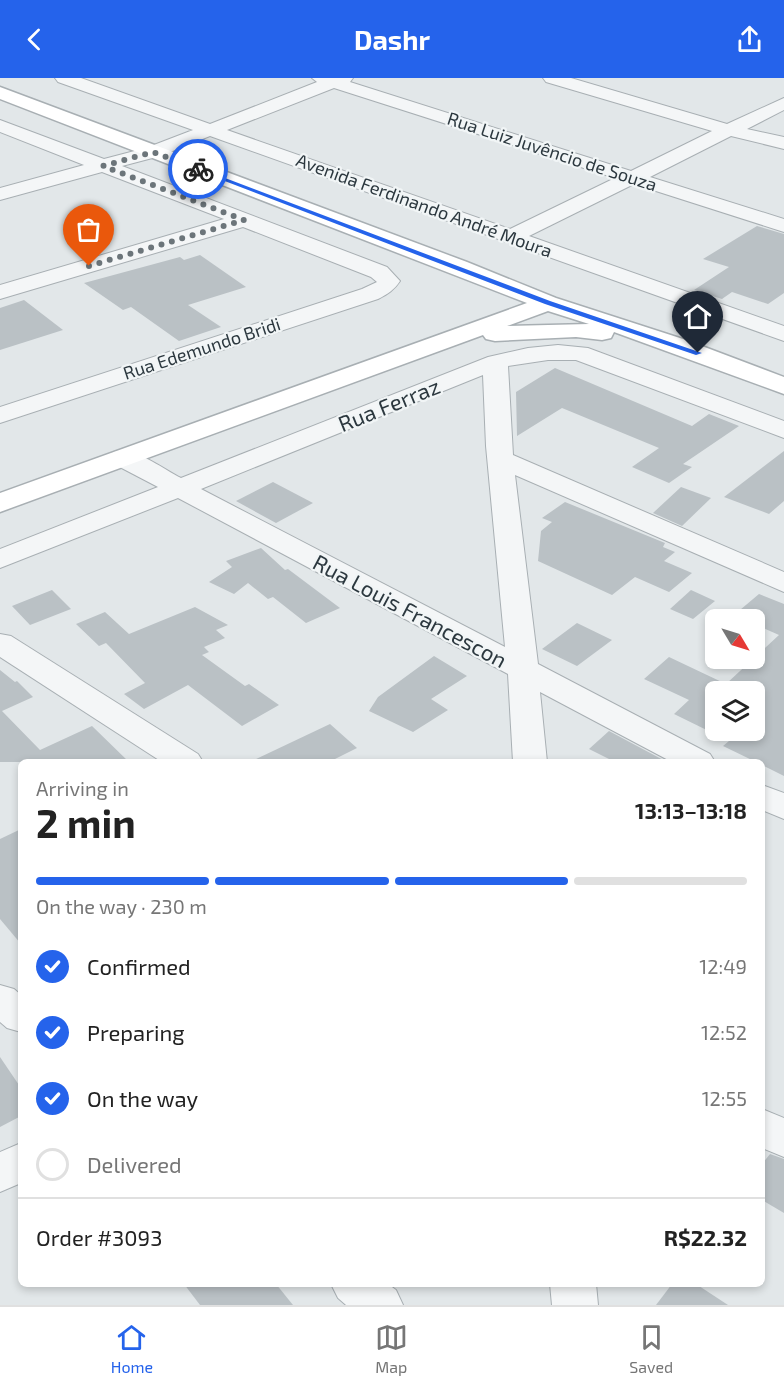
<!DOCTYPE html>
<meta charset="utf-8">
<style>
:root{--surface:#fff;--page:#f2f2f2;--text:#222;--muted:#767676;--line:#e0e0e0;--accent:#2563eb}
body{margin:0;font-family:"Exo 2",sans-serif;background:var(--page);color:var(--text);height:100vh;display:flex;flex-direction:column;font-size:22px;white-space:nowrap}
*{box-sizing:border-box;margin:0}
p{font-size:20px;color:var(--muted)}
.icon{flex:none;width:33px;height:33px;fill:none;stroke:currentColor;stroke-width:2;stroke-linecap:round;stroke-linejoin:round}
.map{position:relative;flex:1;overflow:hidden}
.drawer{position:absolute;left:18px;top:681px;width:747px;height:528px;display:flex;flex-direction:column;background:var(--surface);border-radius:9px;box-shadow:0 3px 9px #0003}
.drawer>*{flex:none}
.needle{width:39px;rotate:128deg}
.tools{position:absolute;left:705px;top:531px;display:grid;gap:12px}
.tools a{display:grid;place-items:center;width:60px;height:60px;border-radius:9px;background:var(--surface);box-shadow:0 3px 9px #0003;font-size:30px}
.pin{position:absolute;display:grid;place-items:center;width:51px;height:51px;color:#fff;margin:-62px -26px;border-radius:50% 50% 50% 0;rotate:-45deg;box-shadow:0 0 6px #0007}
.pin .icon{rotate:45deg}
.courier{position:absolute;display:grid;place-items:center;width:60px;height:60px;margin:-30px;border:4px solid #2563eb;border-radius:50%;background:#fff;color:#222;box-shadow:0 2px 8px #0007}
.overview em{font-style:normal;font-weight:700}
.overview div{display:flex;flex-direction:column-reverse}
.overview{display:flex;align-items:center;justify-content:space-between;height:102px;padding:0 18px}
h1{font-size:39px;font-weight:700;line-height:45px}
.bar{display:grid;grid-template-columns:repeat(4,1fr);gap:9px 6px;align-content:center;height:72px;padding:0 18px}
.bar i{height:8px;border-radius:4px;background:var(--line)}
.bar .active{background:var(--accent)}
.bar p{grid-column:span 4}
.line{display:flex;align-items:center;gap:15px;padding:0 18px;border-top:2px solid var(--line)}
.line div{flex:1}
ol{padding:0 18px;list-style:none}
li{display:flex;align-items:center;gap:18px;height:66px}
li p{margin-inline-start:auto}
li .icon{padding:6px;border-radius:50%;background:var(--accent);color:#fff;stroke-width:4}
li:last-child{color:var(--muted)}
li i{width:33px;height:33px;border:3px solid var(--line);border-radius:50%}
header{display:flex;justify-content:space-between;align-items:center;height:78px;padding:0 18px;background:var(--accent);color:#fff;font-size:27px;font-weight:700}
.dock{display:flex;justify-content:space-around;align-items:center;height:84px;border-top:2px solid var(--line);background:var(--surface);font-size:16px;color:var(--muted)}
.dock a{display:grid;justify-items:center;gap:3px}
.dock .active{color:var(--accent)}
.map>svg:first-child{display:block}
</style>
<header><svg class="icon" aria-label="back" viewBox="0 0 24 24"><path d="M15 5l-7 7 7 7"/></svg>Dashr<svg class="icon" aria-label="share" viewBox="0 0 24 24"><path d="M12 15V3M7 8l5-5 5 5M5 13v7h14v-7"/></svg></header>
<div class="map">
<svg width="784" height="1227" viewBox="0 0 784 1227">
<rect width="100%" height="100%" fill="#e2e7e9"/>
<g fill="#bac1c5" fill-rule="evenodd">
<polygon points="757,148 784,156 784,215 768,226 732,214 722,221 694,212 729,189 703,181"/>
<polygon points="200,177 246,209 188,227 221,249 179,263 131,229 123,232 84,205 180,179 184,182"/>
<polygon points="24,222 63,252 0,272 0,230"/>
<polygon points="555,290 692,348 709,336 739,348 683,386 692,389 669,405 632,389 659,370 562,330 517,358 516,314"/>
<polygon points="784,373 784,423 769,436 724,419"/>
<polygon points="273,404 313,425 276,445 236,423"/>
<polygon points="681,409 711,420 682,448 653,435"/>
<polygon points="565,424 665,465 663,469 675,474 664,483 692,495 669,514 635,499 612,517 538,483 541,453 552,444 542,440"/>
<polygon points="261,470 285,492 288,491 340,530 306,545 273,519 268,521 248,505 234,516 209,504 232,489 226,483"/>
<polygon points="52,512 71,531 30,547 12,528"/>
<polygon points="691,512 715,523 693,541 670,531"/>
<path d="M759,516l25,10v172l-22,-11v-3h-6l-33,-16 6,-5 -55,-27 15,-14 -45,-21 25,-22 57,27 53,-49 -25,-11v-4h-11l-9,-5zM716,614h38v38h-38z"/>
<polygon points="195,529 228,547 216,552 225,560 204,569 209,574 202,577 245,608 249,606 279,627 242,648 188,607 144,631 124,616 145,605 106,565 99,568 76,546 105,534 129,556"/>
<polygon points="577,545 612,562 577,588 542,571"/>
<polygon points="434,578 467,598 431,621 448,632 413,654 369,633 378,619"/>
<polygon points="0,592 15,604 17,603 33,619 2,633 40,672 92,648 129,684 0,684"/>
<polygon points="330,646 357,670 329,684 250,684"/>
<polygon points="609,653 667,684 615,684 589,671"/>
<polygon points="21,751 21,866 0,841 0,761"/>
<polygon points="0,979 21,1010 21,1038 0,1049"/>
<polygon points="770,1076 784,1081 784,1135 762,1122 762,1086"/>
<polygon points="184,1206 276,1206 293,1227 200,1227"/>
<polygon points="672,1206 696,1206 728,1227 656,1227"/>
</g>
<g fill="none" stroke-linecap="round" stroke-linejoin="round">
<g stroke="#a8afb3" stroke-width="2">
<g id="street">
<path d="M55,0h26l129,46 107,-42 -5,-4h41l-3,4 281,89 81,-40 -166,-49 -3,-4h28l156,46 57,-26v12l-37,19 37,8v12l-53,-13 -81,41 134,42v13l-150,-48 -105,52 255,90v15l-574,-205 -50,20 -38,10 265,101 13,14c-6,9 -12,13 -22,18l-378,124v-16l362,-118 15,-7 -6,-5 -128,-50 -243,72v-14l224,-66 -122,-47 -102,28v-12l84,-23 -84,-33v-12l104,39 42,-11 47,-18 -135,-48zM334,10l281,90 -105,51 -283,-99z"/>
<path d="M558,267l30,3 196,73v17l-208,-78h-28l-40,6 5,89 271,117v20l-269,-117 23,189 172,90 5,8h-43l-132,-70 7,70h-34l-5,-88 -330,-176 -178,70v-19l158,-62 -44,-23 -4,-6 4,-6c22,-5 47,16 67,26l307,-121 40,-9zM483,297l3,71 19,201 -304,-158z"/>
<polygon points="0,556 11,558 198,676 203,684 162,684 0,579"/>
<polygon points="762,707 784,715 784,741 762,732"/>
<polygon points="0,907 14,911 21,917 21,954 7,950 0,944"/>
<polygon points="762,1031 784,1040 784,1079 762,1070"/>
<polygon points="21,1065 21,1105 0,1114 0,1074"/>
<polygon points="331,1206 388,1206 396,1212 403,1227 346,1227 338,1220"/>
<polygon points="550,1206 596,1206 598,1227 552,1227"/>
</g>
</g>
<g stroke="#a8afb3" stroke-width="3">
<path id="secondary" d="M0,9l467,175 89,36 130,42 98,37v17l-170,-62 -3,6 -9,2 -26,-3 -81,4 -9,-2 -3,-4 -483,177v-19l527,-190 -527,-204zM548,233l41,13 -82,2z"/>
</g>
<use href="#street" fill="#f4f6f7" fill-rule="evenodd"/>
<use href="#secondary" fill="#fff" fill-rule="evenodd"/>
</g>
<polygon fill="#2563eb" points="196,89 550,223 702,275 696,277 545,226 196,92"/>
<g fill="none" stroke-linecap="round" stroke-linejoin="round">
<polyline stroke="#6c757a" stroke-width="6" stroke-dasharray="0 10.8" points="89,188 244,142 103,88 153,74 198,91"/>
</g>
<g text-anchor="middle" stroke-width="4.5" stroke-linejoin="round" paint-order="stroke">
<g font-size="18" fill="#2c383f" stroke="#f1f5f6">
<text transform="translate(552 74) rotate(18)" y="6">Rua Luiz Juvêncio de Souza</text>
<text transform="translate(424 128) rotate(20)" y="6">Avenida Ferdinando André Moura</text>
<text transform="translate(202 271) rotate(-18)" y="6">Rua Edemundo Bridi</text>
</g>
<g font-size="22" fill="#2c383f" stroke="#f1f5f6">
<text transform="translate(389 327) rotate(-22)" y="8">Rua Ferraz</text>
<text transform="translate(410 533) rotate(28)" y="8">Rua Louis Francescon</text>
</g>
</g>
</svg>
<div class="tools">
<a><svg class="needle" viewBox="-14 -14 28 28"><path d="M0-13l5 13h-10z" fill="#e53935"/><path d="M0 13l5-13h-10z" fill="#767676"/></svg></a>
<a><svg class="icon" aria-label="layers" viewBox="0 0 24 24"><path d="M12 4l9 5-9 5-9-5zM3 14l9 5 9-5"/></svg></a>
</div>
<div class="pin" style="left:89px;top:188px;background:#ea580c"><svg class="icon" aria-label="bag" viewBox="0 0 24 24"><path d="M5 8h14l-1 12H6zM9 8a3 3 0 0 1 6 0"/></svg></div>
<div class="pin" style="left:698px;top:275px;background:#1f2937"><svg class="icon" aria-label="home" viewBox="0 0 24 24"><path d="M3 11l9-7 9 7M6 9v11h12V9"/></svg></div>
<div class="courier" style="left:198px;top:91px"><svg class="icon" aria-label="bike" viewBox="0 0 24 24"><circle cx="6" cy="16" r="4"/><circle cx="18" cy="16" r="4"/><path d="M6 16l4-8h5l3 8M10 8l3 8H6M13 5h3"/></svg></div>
<section class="drawer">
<div class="overview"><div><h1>2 min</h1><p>Arriving in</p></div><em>13:13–13:18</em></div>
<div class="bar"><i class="active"></i><i class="active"></i><i class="active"></i><i></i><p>On the way · 230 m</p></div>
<ol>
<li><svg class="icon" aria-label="check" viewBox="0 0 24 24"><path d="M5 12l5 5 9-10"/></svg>Confirmed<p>12:49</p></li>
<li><svg class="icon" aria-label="check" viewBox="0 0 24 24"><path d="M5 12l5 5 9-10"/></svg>Preparing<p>12:52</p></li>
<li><svg class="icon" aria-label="check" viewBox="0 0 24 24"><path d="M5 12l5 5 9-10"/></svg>On the way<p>12:55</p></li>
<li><i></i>Delivered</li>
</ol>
<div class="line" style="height:78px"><div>Order #3093</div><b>R$22.32</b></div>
</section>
</div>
<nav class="dock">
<a class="active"><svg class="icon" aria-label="home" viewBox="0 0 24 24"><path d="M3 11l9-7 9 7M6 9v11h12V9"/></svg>Home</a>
<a><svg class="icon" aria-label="map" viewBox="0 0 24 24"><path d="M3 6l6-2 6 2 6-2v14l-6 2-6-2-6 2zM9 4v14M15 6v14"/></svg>Map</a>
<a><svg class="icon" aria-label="saved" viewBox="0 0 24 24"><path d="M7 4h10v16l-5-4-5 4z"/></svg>Saved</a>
</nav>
